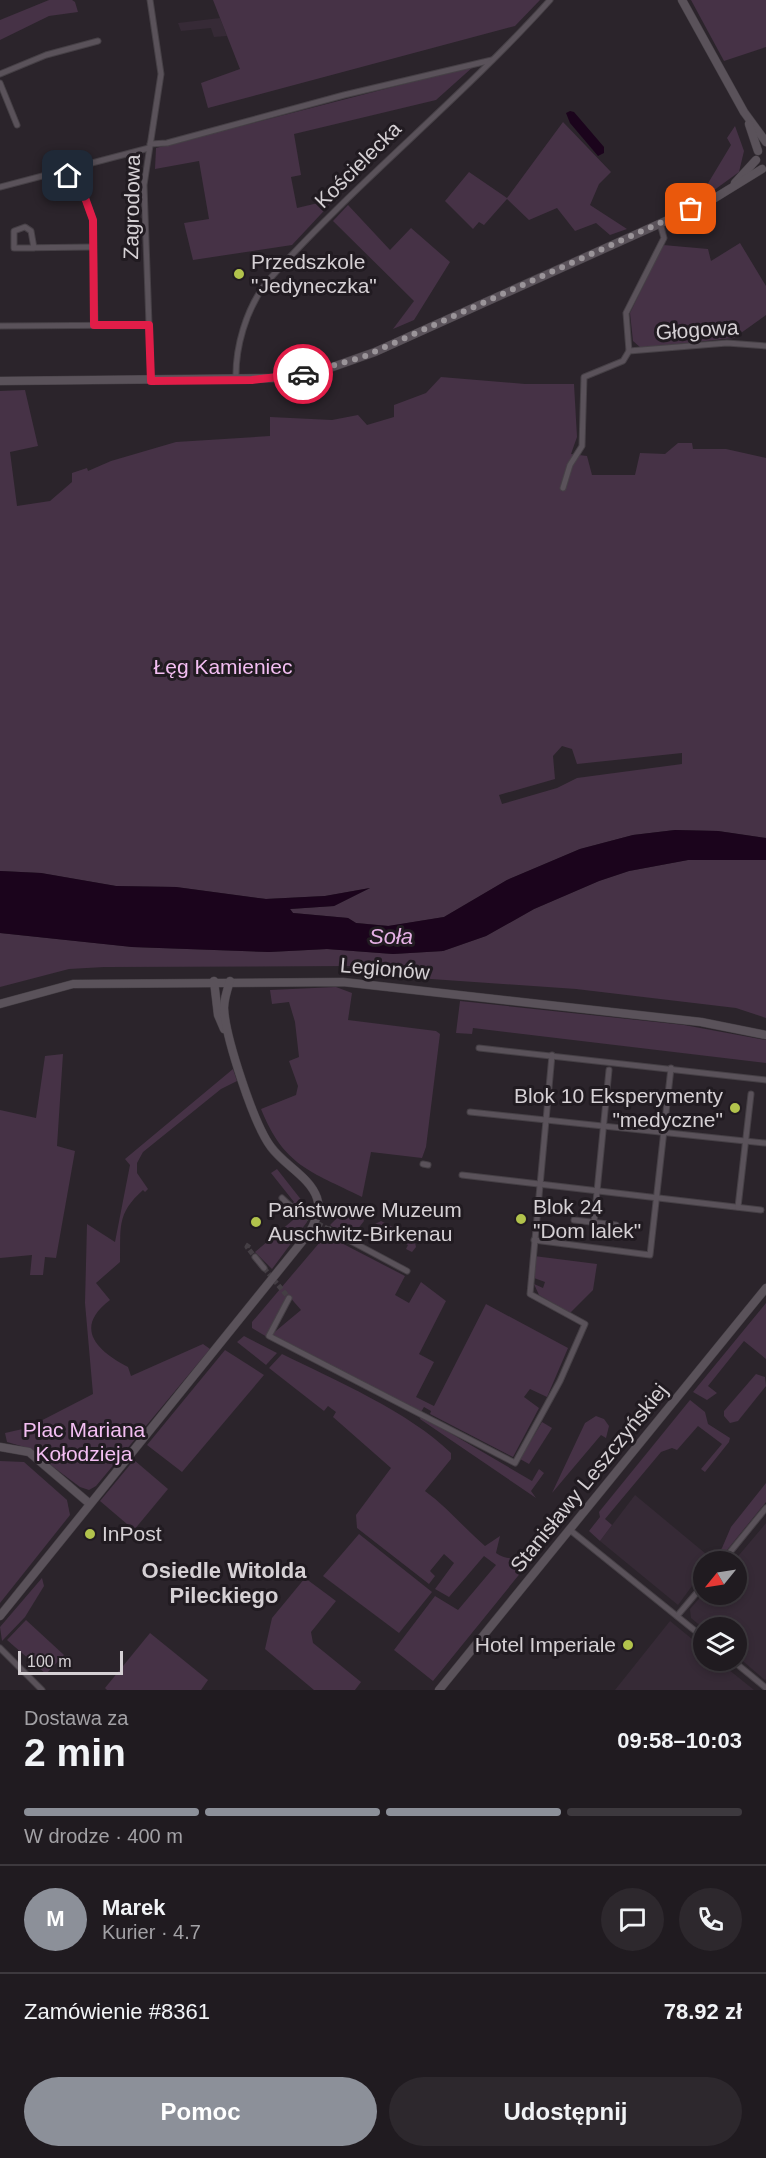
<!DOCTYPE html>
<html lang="pl">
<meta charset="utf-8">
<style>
:root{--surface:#201b20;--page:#2d282d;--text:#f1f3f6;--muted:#a2a1a5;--line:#3d393e;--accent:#8c9099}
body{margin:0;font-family:Arial,sans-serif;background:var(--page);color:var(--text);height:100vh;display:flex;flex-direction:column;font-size:22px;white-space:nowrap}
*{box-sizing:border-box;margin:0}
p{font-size:20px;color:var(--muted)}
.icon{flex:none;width:33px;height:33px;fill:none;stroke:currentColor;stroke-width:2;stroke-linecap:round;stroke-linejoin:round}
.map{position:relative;height:1690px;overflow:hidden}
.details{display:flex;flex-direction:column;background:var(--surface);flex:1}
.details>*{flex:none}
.needle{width:39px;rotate:240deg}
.buttons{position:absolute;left:693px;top:1551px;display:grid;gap:12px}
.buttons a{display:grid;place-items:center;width:54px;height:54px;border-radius:50%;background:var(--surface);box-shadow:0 3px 9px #0003,0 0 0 2px var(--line);font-size:30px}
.scale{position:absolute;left:18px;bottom:15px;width:105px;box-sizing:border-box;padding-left:6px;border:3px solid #d5d0d4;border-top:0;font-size:16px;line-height:21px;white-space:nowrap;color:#d5d0d4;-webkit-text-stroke:4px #211b21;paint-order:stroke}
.pin{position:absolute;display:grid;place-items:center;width:51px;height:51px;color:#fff;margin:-26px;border-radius:12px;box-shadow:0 3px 9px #0006}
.courier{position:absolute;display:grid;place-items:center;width:60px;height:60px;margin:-30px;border:4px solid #e11d48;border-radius:50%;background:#fff;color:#222;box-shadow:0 2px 8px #0007}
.overview em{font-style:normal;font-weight:800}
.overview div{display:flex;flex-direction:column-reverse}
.overview{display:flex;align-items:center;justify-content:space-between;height:102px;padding:0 24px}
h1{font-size:39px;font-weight:800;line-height:45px}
.bar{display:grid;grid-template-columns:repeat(4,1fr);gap:9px 6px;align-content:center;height:72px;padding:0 24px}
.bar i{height:8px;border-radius:4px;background:var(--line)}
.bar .active{background:var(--accent)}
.bar p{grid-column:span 4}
.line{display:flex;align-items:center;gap:15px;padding:0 24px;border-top:2px solid var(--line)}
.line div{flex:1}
.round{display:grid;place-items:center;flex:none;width:63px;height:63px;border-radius:32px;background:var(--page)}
.primary-button{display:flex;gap:12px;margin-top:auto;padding:12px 24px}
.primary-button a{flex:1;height:69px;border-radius:36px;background:var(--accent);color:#fff;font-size:24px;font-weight:800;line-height:69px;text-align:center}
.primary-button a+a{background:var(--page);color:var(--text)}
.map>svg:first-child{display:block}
</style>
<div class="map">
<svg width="766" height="1690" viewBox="0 0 766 1690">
<rect width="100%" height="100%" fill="#2b242b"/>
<g fill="#362a36">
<polygon points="220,18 227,36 214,37 211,28 181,31 178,23"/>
<polygon points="635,1495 712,1559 704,1562 703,1571 678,1605 600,1541"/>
<polygon points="766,1523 766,1679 765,1680 737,1656 736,1628 703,1628 691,1618 690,1609 703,1594 736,1594 736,1562 734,1561"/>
<polygon points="670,1621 703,1648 704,1660 718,1661 754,1690 615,1690"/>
</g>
<g fill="#463246" fill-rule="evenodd">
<polygon points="49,0 72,0 75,2 78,12 49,16 0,40 0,20"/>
<polygon points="213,0 540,0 515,26 208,108 201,83 240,69"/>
<polygon points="691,0 766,0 766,47 724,61"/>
<polygon points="474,66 436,100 294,134 301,175 291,177 297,208 335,199 292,245 193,260 184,223 209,219 199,161 155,169 156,148"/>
<polygon points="563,122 611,172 599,184 590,205 627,229 610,235 596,223 575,231 557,208 529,220 507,199 484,225 479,222 473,229 445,201 469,172 507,198"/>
<polygon points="735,126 744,151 739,172 706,196 704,190 731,145 727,138"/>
<polygon points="348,205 390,250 411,228 450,262 414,320 393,329 414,301 333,221"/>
<polygon points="740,243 766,286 766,315 734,338 641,348 633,341 630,313 663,245 708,249 711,261"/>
<path d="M441,377l84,7h49l3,53 -6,17 16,2 5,19h43l5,-22 25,1 13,-11h14l1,6h33l40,9v380l-48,-7 -43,-1 -42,5 -53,14 -73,31 -63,37 -55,9 -33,-3 -8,-5 -55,-5 -3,-4 44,-3 36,-18 -45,8 -59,3 -90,-12 -60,-1 -75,-13 -41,-2v-480l25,-1 13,56 -28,6 7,54 33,-5 22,-19v-9l15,-5 1,3 23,-10 65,-19 94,-6v-19l62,3 26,-5 9,10 27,-8v-12l32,-12zM562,746l10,3 5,15 105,-11v11l-105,14 -20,10 -55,16 -3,-9 56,-16 -2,-23z"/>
<polygon points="751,858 766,860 766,1018 736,1008 576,989 431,979 351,966 104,967 69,969 0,987 0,933 133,947 269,952 327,949 393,954 443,951 486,936 534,909 599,881 629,871 688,860"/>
<path d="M336,987l16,6 -4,27 88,11 4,3 -14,113 -4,11 -51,-6 -9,45c-52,-26 -78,-31 -101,-88l35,-14 2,-9 -9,-25 10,-4 -4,-35 -6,-20 -17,2 -2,-14z"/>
<polygon points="460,1001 684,1025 766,1040 766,1063 473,1028 472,1034 456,1033"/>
<polygon points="63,1054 57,1146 75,1151 56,1258 45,1257 43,1275 30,1275 32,1255 0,1258 0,1110 36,1118 45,1056"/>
<path d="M233,1069l4,12 -16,8 -78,63 -6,11v10l11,16 -3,3 -2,-2c-27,24 -22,38 -23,72l-24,21 14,17c-37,28 -13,51 18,67l3,9 72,-32 7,5 -114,137 -7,4 -9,-3 -52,-39 -21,-6 -2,-9 22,-5 66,-34 -8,-91 2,-79 28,18 15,-77 -5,-6z"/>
<polygon points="277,1169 310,1211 307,1222 272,1269 255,1252 299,1215 291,1205 294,1202 271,1173"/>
<polygon points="360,1211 364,1221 357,1230 344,1224 339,1231 330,1225 340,1215 356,1215"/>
<polygon points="381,1221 414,1238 416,1247 412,1252 406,1249 408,1245 371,1226"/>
<polygon points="326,1235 405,1276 395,1295 409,1303 421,1282 446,1301 419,1354 434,1362 416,1397 434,1406 486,1304 568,1348 547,1397 530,1389 524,1397 539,1408 513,1457 430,1414 431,1411 424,1407 421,1412 271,1335 301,1310 288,1295 267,1337 252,1328 252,1322"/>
<polygon points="534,1256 597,1264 593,1290 570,1313 539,1295 534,1284 543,1288 545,1282 534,1278"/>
<polygon points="766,1303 766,1359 744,1341 708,1386 717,1393 707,1400 693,1392"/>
<polygon points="244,1336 277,1353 266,1365 237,1342"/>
<polygon points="225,1350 264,1375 182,1472 147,1445"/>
<path d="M282,1354c53,26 127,58 169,99v6l-26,32c23,17 39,37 60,55l15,-10 -4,17c12,8 22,6 35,-1l4,3 -102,126 -39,-31 41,-54 23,14 38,-45 -12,-9 -35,41 -14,-8 19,-26 -10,-9 -14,17 5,5 -6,8 -72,-56 -1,-13 35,-47 -58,-51 3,-5 -8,-6 -4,5 -55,-43z"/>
<polygon points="756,1374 765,1377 766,1386 738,1421 730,1423 724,1416 724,1411"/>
<polygon points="690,1400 705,1412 708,1424 730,1438 729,1442 705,1472 701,1469 722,1444 698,1426 677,1450 672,1448 661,1452 605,1519 612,1525 600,1541 589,1531 600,1517 599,1512"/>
<polygon points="421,1416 532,1481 539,1469 544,1473 531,1491 536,1498 420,1419"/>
<polygon points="596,1416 604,1419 609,1426 606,1438 601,1435 552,1493 585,1423"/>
<polygon points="542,1422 552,1428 529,1464 520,1459"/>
<polygon points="134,1460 168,1489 134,1530 100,1501"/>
<polygon points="0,1461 24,1462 67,1500 70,1515 0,1603"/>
<polygon points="766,1483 766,1502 718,1561 711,1561 722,1548 731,1527"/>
<polygon points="359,1534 432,1592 399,1633 323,1576"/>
<polygon points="42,1578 44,1586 25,1617 2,1641 0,1627"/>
<polygon points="305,1578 336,1601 311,1632 313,1643 361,1682 355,1690 314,1690 265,1649 272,1618"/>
<polygon points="26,1620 64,1655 46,1674 7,1640"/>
<polygon points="150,1633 208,1680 201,1690 107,1690 105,1688"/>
</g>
<g fill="#1b041c">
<polygon points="570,111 574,112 604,147 604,153 598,156 570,123 566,113"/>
<polygon points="675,830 718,831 766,838 766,860 688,860 629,871 599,881 534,909 486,936 443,951 393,954 327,949 269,952 132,947 0,933 0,871 41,873 116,886 176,887 266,899 325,896 370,888 334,906 290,909 293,913 348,918 356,923 388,926 444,917 507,880 580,849 633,835"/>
</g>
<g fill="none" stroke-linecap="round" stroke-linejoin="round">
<g stroke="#443e44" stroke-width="5" stroke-dasharray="5 2.5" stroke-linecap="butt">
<polyline points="298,1213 330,1230"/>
<polyline points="249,1244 247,1247 255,1257"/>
<polyline points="264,1268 289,1298"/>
</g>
<g stroke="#464046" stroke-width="7">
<g id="street">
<polyline points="150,0 161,74 144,185 151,380"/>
<polyline points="0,74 46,55 98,41"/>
<polyline points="0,83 17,125"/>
<polyline points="150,144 167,143 344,95 492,60"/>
<polyline points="60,170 84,195 93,220 95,325"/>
<polyline points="0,187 149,148"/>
<polyline points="34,248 31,231 25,227 14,231 14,248 92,247"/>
<polyline points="0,326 149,325"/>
<polyline points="629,351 727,343 766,346"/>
<path d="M236,380c-1,-33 10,-70 30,-97 89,-100 195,-184 284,-283"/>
<polyline points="563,488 570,465 582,446 584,377 623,361 629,351 626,313 664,238 660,223"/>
<polyline points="479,1048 766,1080"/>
<polyline points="470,1112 765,1143"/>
<polyline points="423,1164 428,1165"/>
<polyline points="462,1175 761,1210"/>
<polyline points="282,1198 298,1213"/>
<polyline points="738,1207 751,1094"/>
<polyline points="574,1220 616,1225"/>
<polyline points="594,1222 609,1070"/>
<polyline points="330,1230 407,1271"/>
<polyline points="534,1240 650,1255 671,1068"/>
<polyline points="255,1257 264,1268"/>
<polyline points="289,1298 269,1336 515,1463 560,1381 585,1324 530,1294 552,1055"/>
<polyline points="570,1530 704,1638"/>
<polyline points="722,1562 766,1508"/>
<polyline points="677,1616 704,1584"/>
<polyline points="0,1648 42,1690"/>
<polyline points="732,1660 766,1688"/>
</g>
</g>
<g stroke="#464046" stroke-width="9">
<g id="secondary">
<polyline points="682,0 744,112 766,142"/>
<polyline points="749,124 758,151"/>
<polyline points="735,183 756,160"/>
<polyline points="0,381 279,378 327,369 375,352 710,201 762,169"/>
<polyline points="214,981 218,1015 224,1029"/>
<polyline points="0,1004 73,984 343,982 701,1022 766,1035"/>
<polyline points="0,1447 29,1452 90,1504"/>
<path d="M0,1616l309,-383c6,-10 12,-23 8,-35 -7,-21 -33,-33 -46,-51 -17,-22 -46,-111 -47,-139 0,-9 3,-18 6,-27"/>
<polyline points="439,1690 766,1288"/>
</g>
</g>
<use href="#street" stroke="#5a525a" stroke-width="5"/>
<use href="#secondary" stroke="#5a525a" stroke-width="8"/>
</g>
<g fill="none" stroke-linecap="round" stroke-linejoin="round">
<polyline stroke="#9a9499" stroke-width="6" stroke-dasharray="0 10.8" points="303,374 363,357 691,209"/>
<polyline stroke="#e11d48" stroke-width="8" points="68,176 84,195 93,220 94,325 149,325 151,381 252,380 303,374"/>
</g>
<g fill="#b2c34c" stroke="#211b21" stroke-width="2">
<circle cx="239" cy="274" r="6"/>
<circle cx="735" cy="1108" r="6"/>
<circle cx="521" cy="1219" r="6"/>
<circle cx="256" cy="1222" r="6"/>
<circle cx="90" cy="1534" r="6"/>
<circle cx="628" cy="1645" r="6"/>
</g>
<g text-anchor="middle" stroke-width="6" stroke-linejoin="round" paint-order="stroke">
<g font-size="21" fill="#d5d0d4" stroke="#211b21">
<text transform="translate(358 165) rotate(-45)" y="7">Kościelecka</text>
<text transform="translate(132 207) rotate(-89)" y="7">Zagrodowa</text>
<text transform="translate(697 330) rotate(-4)" y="7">Głogowa</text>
<text transform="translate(385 969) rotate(5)" y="7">Legionów</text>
<text transform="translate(589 1478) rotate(-51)" y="7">Stanisławy Leszczyńskiej</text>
</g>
<g font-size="21" fill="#d5d0d4" stroke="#211b21" text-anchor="start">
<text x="251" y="269">Przedszkole<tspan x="251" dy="24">"Jedyneczka"</tspan></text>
<text x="723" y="1103" text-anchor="end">Blok 10 Eksperymenty<tspan x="723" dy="24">"medyczne"</tspan></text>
<text x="533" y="1214">Blok 24<tspan x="533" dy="24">"Dom lalek"</tspan></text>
<text x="268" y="1217">Państwowe Muzeum<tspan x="268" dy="24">Auschwitz-Birkenau</tspan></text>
<text x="102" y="1541">InPost</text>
<text x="616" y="1652" text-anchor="end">Hotel Imperiale</text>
</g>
<g font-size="21" fill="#f3bef2" stroke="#211b21">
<text x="223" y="674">Łęg Kamieniec</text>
<text x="84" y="1437">Plac Mariana<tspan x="84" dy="24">Kołodzieja</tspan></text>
</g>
<g font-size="22" font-style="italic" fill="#e5b1e5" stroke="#211b21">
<text x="391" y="944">Soła</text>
</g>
<g font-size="22" font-weight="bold" fill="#d5d0d4" stroke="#211b21">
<text x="224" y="1578">Osiedle Witolda<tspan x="224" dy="25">Pileckiego</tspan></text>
</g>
</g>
</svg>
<div class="buttons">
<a><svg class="needle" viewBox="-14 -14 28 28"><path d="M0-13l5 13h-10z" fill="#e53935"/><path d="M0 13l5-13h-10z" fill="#a2a1a5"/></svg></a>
<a><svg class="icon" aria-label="layers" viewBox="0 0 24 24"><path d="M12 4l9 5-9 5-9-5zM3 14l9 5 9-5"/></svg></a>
</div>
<div class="scale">100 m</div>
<div class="pin" style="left:691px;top:209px;background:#ea580c"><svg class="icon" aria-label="bag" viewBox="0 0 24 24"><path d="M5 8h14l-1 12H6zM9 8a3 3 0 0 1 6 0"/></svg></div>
<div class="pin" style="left:68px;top:176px;background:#1f2937"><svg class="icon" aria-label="home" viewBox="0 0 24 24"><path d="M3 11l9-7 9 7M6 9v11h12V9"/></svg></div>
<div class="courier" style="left:303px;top:374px"><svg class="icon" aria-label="car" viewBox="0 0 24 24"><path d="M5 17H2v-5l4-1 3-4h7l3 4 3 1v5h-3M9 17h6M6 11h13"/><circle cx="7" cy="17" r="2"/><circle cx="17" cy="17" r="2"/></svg></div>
</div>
<section class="details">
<div class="overview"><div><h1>2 min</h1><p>Dostawa za</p></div><em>09:58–10:03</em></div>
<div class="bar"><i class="active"></i><i class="active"></i><i class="active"></i><i></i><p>W drodze · 400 m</p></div>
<div class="line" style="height:108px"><b class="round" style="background:var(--accent);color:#fff">M</b><div><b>Marek</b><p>Kurier · 4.7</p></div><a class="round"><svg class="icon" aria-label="chat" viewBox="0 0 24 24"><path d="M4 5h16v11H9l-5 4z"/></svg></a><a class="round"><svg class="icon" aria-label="phone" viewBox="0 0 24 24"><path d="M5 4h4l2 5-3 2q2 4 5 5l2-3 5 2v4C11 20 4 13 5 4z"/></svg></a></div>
<div class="line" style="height:78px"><div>Zamówienie #8361</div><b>78.92 zł</b></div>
<div class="primary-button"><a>Pomoc</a><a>Udostępnij</a></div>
</section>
